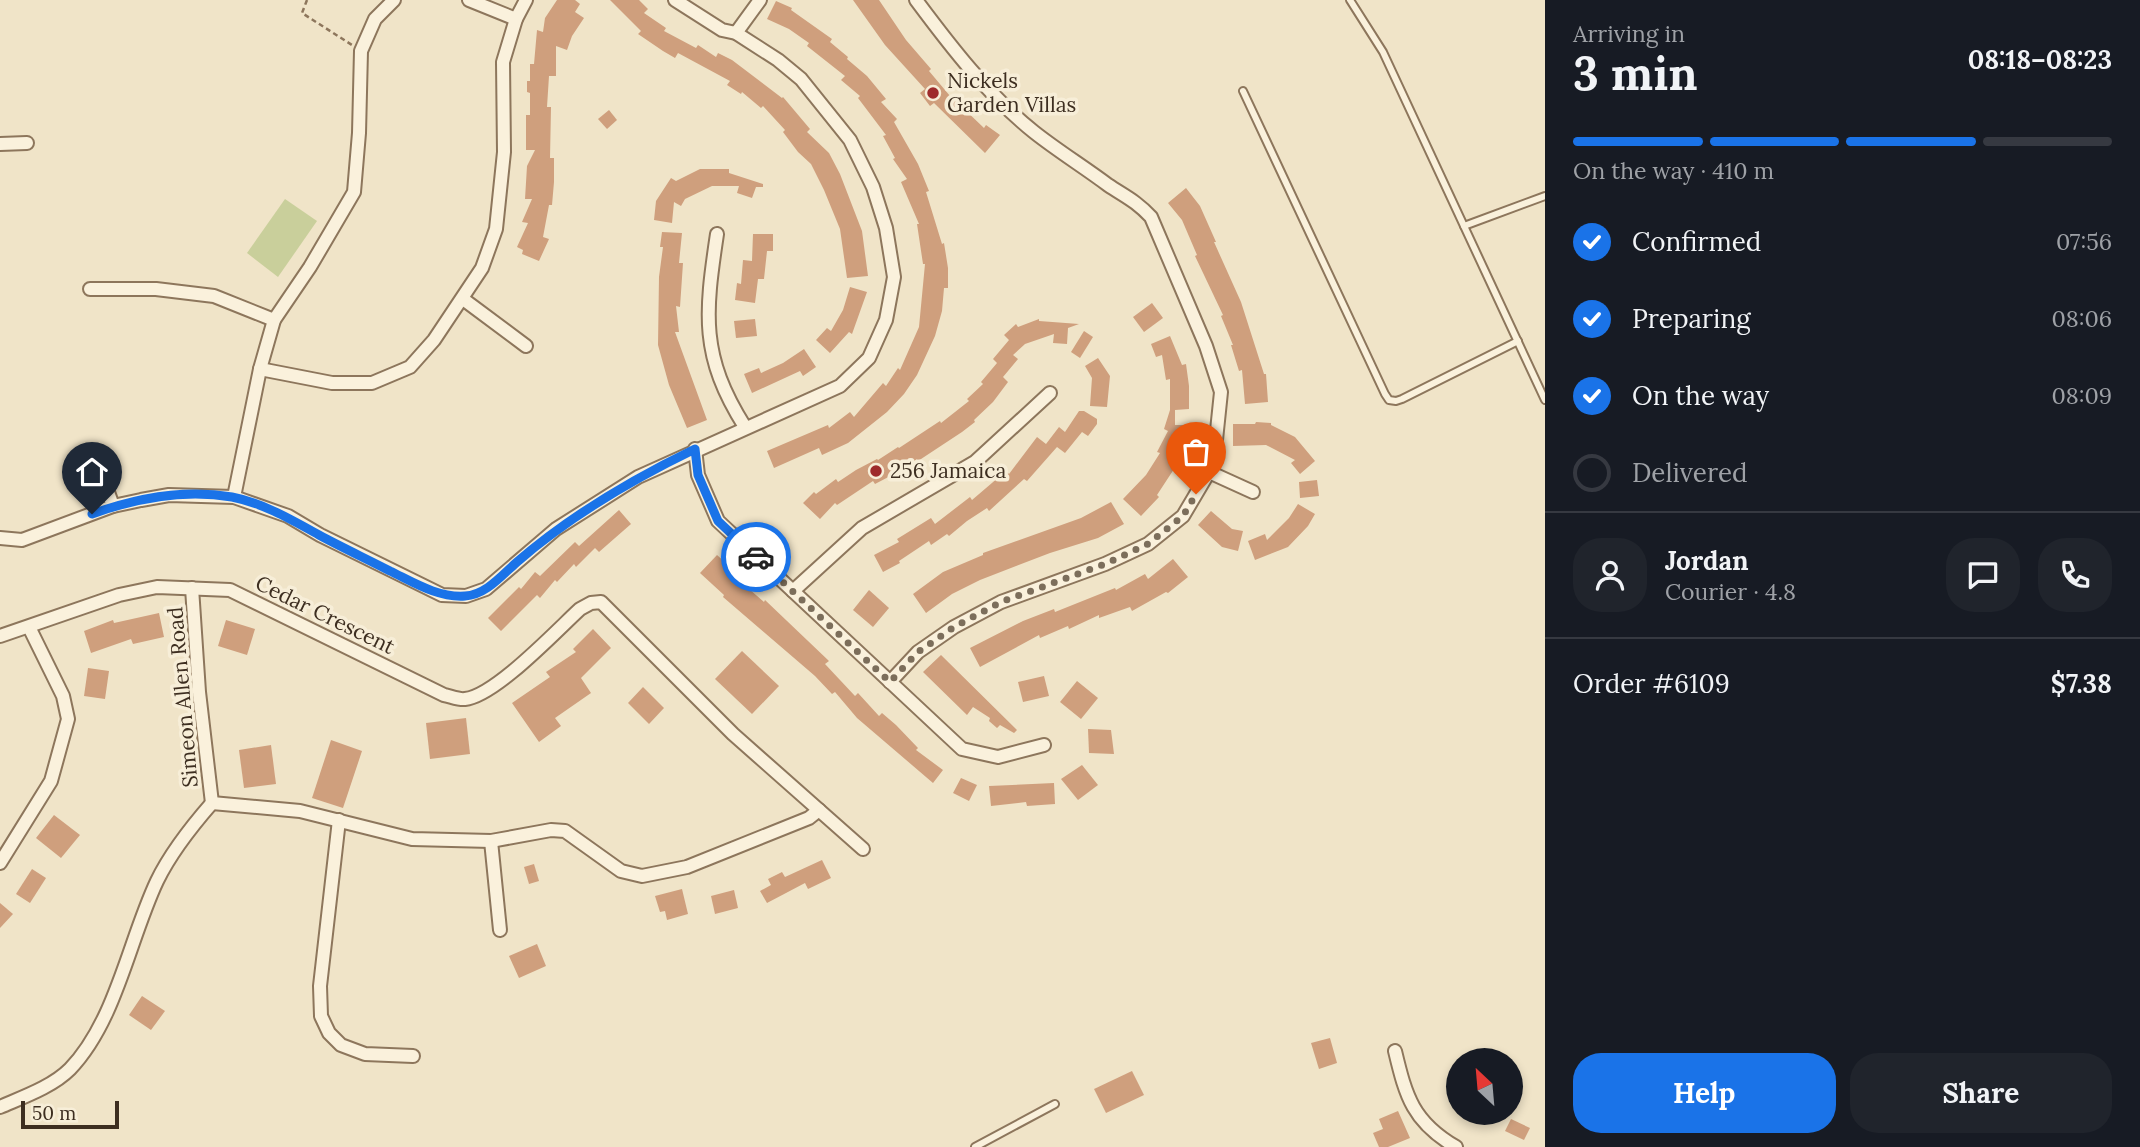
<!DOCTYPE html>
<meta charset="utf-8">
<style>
:root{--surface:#171b24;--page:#20242c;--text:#f1f3f6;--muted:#9ea1a6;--line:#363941;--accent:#1a73e8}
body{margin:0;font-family:Lora,serif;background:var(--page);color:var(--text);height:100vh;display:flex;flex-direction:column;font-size:26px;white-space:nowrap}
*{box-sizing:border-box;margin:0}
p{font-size:23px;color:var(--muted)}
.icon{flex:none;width:38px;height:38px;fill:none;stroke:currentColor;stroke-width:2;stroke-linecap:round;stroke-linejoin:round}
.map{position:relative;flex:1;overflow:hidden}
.drawer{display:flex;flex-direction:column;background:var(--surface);width:595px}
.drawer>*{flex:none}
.needle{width:46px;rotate:334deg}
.buttons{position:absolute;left:1446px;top:1048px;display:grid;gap:14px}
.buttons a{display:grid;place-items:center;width:77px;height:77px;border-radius:50%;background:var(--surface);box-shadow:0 4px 10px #0003;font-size:35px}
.scale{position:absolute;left:21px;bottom:18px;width:98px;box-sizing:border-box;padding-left:7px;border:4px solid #3d2e20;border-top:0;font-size:19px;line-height:24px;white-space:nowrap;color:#3d2e20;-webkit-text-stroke:5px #f7eed8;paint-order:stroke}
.pin{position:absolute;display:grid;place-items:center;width:60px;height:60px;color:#fff;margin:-72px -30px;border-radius:50% 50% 50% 0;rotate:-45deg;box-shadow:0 0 7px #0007}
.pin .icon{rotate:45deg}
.courier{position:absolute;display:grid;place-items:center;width:70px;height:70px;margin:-35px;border:5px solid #1a73e8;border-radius:50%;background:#fff;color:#222;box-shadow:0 2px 9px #0007}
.head em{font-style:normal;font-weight:800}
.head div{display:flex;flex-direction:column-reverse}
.head{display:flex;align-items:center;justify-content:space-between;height:119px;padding:0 28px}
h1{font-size:46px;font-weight:800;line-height:52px}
.bar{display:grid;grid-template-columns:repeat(4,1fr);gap:10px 7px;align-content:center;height:84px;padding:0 28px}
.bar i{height:9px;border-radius:5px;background:var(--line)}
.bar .current{background:var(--accent)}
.bar p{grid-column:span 4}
.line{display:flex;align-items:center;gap:18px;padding:0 28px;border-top:2px solid var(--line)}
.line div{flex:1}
.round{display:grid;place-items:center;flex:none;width:74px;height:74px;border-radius:28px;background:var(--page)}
ol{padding:0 28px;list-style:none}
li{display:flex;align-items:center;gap:21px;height:77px}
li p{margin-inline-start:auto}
li .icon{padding:7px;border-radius:50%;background:var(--accent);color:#fff;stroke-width:4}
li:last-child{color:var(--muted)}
li i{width:38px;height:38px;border:4px solid var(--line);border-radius:50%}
.primary-button{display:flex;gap:14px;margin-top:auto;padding:14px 28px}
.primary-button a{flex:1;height:80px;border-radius:28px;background:var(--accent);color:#fff;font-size:28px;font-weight:800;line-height:80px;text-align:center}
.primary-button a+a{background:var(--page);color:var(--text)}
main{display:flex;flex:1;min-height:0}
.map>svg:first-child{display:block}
</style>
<main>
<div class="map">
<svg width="1545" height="1147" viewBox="0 0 1545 1147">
<rect width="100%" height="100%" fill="#f0e4c8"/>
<polygon fill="#c9cf9b" points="285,199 317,221 278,277 247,253"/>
<g fill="#cf9f7d">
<polygon points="557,0 575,0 580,4 575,12 584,18 572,36 567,50 556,46 556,76 549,76 547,107 551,107 550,158 554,158 554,182 552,205 549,205 543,237 549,239 539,261 522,254 523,250 517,247 528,223 522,222 532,199 525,199 527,166 535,150 526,150 526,115 530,115 530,93 527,92 527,81 530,81 530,64 534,64 537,30 543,32 545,18"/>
<polygon points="610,0 639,0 648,9 644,13 666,28 664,31 696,48 698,45 716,57 718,53 732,60 782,98 783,97 810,129 807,132 829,153 840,174 862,231 868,276 847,278 840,229 824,190 811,164 798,152 783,132 785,130 763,106 761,108 742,92 741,94 727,85 730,81 678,53 675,58 663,51 638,34 641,31"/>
<polygon points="853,0 879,0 906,40 931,69 929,71 950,96 953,94 963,104 961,106 984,128 986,125 1000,135 985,153 934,103 930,106 920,93 925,89 885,45"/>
<polygon points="776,1 792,8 791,10 832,39 830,42 848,57 847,59 867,76 886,99 881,102 897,119 894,122 918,164 929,191 926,192 942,244 944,243 948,268 948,288 944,288 942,311 935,336 917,375 904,394 887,412 848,443 822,455 819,448 774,468 767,451 828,425 829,428 850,412 854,417 883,383 886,386 898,368 900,370 919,327 925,264 923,264 917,224 919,224 901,182 907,179 893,159 895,158 883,136 886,135 858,98 860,96 841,80 845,76 807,46 809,43 789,29 767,19"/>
<polygon points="609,110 617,120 607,129 598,119"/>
<polygon points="700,169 729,169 729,173 763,184 763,187 756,187 752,198 737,193 739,186 712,186 685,199 681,206 674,202 672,223 654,220 656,201 671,178 676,181"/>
<polygon points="1186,188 1200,206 1216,242 1214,242 1241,302 1264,374 1266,374 1268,402 1245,404 1242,370 1239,371 1231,345 1233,345 1221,316 1223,315 1195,256 1197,255 1182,220 1168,203"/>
<polygon points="662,232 682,233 679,263 683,263 680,307 676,306 679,332 675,332 707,420 687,428 669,385 658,345 659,277 663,247 660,247"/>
<polygon points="753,234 773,234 773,251 767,251 764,279 758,279 755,303 735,300 737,283 741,284 743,260 752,261"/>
<polygon points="850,287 867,292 852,334 849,332 830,353 816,340 827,328 831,331 843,310"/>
<polygon points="1152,303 1163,318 1144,332 1133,317"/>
<polygon points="755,319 757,336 736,338 734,321"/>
<polygon points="1039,319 1039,321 1079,324 1068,328 1067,344 1053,343 1054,334 1025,344 1013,355 1018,359 1003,377 1008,382 993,402 974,420 975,422 962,432 918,461 917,459 898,472 875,484 873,481 837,505 835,503 820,519 803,503 814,492 816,494 836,479 838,482 856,470 877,459 878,460 898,447 899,448 940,421 941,423 969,401 967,399 983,384 981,382 997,363 993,359 1009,340 1004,335 1016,324 1018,327"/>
<polygon points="1084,331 1093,337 1080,358 1071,352"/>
<polygon points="1170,336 1182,365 1186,364 1189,386 1189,409 1175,410 1175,425 1186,425 1181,443 1184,444 1172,467 1174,469 1157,495 1159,497 1141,516 1123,499 1146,475 1160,453 1157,452 1168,431 1164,429 1170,410 1170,379 1166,380 1162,355 1156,357 1151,344"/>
<polygon points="804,349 816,367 803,376 800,371 752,393 744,374 759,368 761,373 783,363"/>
<polygon points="1098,358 1110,376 1107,407 1090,406 1092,378 1085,366"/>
<polygon points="1079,411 1084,411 1097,419 1097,424 1088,436 1082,432 1065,453 1057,447 1027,481 1024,479 989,511 987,508 967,521 949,536 947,534 931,545 929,541 899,561 900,563 883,572 874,555 899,542 897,539 931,518 935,524 970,497 972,500 1006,471 1009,474 1037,437 1046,444 1059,427 1065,432"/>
<polygon points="1256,422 1271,423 1271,425 1295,437 1315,461 1300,474 1291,463 1295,460 1266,445 1233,446 1233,424 1255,424"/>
<polygon points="1317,480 1319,496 1300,498 1299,482"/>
<polygon points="1111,502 1124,524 1098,538 1050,553 980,580 952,594 926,613 913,594 943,572 983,555 983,553 1081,518"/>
<polygon points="1298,504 1315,514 1308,526 1288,547 1255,560 1248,541 1265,534 1267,540 1289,518"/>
<polygon points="619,510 631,524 599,552 595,548 576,567 574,564 557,582 555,580 540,598 537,595 501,631 488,618 519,587 521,589 535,572 540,576 575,542 579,546"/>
<polygon points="1211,511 1232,529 1243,531 1238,551 1222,547 1198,525"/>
<polygon points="717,555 736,572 733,575 764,602 765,600 829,661 825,664 855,696 858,693 879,716 882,713 896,725 918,748 916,750 943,770 933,783 857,718 835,692 832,694 815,676 723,597 724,595 700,573"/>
<polygon points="1173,559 1188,577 1168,593 1166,592 1132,611 1130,607 1099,618 1099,615 1069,629 1068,626 1040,638 1039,635 980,667 970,648 1023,621 1054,609 1055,612 1115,588 1116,590 1145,574 1148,579"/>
<polygon points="869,590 889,608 873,627 853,610"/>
<polygon points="159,613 164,637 133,644 131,639 91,653 84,631 113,620 114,623"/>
<polygon points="226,620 255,629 247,655 218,646"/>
<polygon points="593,629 611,648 581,678 591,693 555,718 561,726 539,742 512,703 550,677 546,672 576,652 573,649"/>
<polygon points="742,651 779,686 752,714 715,679"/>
<polygon points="941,655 1017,730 1014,733 1000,725 997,728 989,721 990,718 973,707 967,715 923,672"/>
<polygon points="88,668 109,671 105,699 84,696"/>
<polygon points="1044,676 1049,696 1023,702 1018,682"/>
<polygon points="1077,681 1098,698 1081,719 1060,702"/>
<polygon points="643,687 664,708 649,724 628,703"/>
<polygon points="466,718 470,754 430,759 426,723"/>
<polygon points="1088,729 1111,730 1114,754 1089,753"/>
<polygon points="331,740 362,751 343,808 312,798"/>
<polygon points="271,745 276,784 244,788 239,750"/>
<polygon points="1082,765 1098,785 1078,800 1061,779"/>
<polygon points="961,778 977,785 969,801 953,793"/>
<polygon points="1054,783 1055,804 1027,806 1026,802 991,806 989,786"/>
<polygon points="54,815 80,835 61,858 36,838"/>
<polygon points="822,860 831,878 808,889 805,883 767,903 760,891 771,885 768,879 782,872 785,877"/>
<polygon points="534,864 539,881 529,884 524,867"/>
<polygon points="32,869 46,878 30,903 16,894"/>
<polygon points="682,889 688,914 667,920 665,911 660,912 655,896"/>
<polygon points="734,890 738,908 715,914 711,896"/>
<polygon points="0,903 13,914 0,928"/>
<polygon points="537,944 546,966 519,978 509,956"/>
<polygon points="142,996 165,1011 151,1030 129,1015"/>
<polygon points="1330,1038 1337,1063 1319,1069 1311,1043"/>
<polygon points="1132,1071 1144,1095 1106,1113 1094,1089"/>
<polygon points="1398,1111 1410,1138 1388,1147 1379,1147 1373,1133 1383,1129 1379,1119"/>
<polygon points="1511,1119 1530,1128 1524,1140 1505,1131"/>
</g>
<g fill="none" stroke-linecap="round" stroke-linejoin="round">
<g stroke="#8d765c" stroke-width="10">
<g id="service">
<polyline points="1350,0 1383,52 1545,400"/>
<polyline points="1243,91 1385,394 1389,400 1396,401 1402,399 1518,341"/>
<polyline points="1464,226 1545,196"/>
<polyline points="975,1147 1055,1104"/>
</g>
</g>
<g stroke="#8d765c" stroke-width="16">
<g id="minor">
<polyline points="469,0 516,19"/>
<polyline points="736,33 760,0"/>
<polyline points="0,144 27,143"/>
<path d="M717,234c-12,80 -17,122 28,193"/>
<polyline points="90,289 156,289 214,296 274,320"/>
<polyline points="463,299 526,346"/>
<polyline points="260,369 332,383 372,383 410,367 434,340 482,268 496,229 504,152 503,62 516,19 526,0"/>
<polyline points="695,449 698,475 718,521 962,749 998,757 1044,745"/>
<polyline points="94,453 113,506"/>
<polyline points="1209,472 1253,492"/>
<polyline points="234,497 260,369 274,320 310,267 354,192 359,133 361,51 375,19 394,0"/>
<polyline points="0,538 22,540 113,506 141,500 169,495 234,497 288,516 320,535 442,595 466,596 486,589 556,529 638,477 840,386 869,358 886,320 894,277 886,228 873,187 850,140 801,79 778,60 736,33 722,30 675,0"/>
<polyline points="192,588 199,692 212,803"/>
<polyline points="793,591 862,528 975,462 1050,393"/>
<path d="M0,636l119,-41 38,-8 73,3 214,105c6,1 15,5 21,4 30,-3 91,-68 115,-90l11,-6 10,-1 132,132 130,115"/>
<path d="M890,682l28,-30 36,-25 47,-25 104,-38 43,-20 35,-28 26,-44 7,-32 5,-48 -15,-46 -55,-129c-15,-16 -25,-20 -43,-32 -24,-18 -50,-34 -74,-53 -46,-37 -83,-85 -118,-132"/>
<polyline points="212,803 300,811 412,839 491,841 551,830 565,831 621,871 642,876 687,867 809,818 819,810"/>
<polyline points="339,820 320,986 321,1016 329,1033 341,1045 365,1054 413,1056"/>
<polyline points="491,841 500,930"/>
<polyline points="0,863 51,781 68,719 63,696 29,627"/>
<path d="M1395,1051c11,46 18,71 61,96"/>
<path d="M0,1107c23,-10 52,-20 70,-38 46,-48 59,-129 87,-188 14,-29 34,-54 55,-78"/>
</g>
</g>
<polyline stroke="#8d765c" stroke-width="2.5" stroke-dasharray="5 3.5" stroke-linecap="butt" points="307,0 302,13 352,45"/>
<use href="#service" stroke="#faf1dc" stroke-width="6"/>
<use href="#minor" stroke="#faf1dc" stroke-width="12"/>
</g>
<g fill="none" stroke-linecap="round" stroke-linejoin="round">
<polyline stroke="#7c6e5b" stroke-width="7" stroke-dasharray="0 12.6" points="756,557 890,682 918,652 954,627 1001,602 1105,564 1148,544 1183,516 1196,494"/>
<path stroke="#1a73e8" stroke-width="9" d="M92,514c44,-16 94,-25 140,-17 31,6 60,23 87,38 24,13 48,24 71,36 23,11 48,27 75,25 21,-1 37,-21 52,-34 54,-47 114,-82 178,-113l3,26 20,46 38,36"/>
</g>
<g fill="#9e2a2b" stroke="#f7eed8" stroke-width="2.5">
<circle cx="933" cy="93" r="7"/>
<circle cx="876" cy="471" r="7"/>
</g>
<g text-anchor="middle" stroke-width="7" stroke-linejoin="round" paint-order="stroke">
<g font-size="21" fill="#3d2e20" stroke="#f7eed8" text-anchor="start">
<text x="947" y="88">Nickels<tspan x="947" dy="24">Garden Villas</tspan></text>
<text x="890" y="478">256 Jamaica</text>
</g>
<g font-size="21" fill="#3d2e20" stroke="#f7eed8">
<text transform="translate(325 615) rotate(26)" y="7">Cedar Crescent</text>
<text transform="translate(183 697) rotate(-95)" y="7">Simeon Allen Road</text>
</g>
</g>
</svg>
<div class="buttons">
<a><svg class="needle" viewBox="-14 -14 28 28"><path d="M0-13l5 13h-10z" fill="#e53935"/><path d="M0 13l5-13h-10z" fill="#9ea1a6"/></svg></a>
</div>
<div class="scale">50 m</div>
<div class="pin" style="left:1196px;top:494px;background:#ea580c"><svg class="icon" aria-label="bag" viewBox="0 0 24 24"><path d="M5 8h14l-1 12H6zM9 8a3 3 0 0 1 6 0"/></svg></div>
<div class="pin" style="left:92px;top:514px;background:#1f2937"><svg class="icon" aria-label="home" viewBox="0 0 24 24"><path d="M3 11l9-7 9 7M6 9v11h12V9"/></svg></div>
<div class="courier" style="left:756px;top:557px"><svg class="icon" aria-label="car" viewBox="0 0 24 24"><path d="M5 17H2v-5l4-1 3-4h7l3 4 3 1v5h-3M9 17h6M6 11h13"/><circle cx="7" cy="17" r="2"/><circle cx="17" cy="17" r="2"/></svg></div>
</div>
<section class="drawer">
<div class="head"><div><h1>3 min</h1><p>Arriving in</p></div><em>08:18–08:23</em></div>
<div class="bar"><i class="current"></i><i class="current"></i><i class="current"></i><i></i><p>On the way · 410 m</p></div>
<ol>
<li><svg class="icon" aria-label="check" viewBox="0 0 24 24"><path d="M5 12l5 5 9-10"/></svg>Confirmed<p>07:56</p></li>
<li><svg class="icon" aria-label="check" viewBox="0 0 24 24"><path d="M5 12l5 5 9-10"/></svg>Preparing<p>08:06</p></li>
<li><svg class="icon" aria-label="check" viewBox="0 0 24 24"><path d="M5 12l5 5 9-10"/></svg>On the way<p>08:09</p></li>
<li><i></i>Delivered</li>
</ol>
<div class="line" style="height:126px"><a class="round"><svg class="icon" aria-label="person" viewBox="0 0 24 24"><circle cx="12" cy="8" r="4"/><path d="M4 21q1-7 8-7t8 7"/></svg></a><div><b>Jordan</b><p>Courier · 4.8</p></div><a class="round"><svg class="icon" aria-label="chat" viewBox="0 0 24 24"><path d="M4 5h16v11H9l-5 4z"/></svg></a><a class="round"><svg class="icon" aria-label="phone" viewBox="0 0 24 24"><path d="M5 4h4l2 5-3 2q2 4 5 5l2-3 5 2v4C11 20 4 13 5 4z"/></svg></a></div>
<div class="line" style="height:91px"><div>Order #6109</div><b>$7.38</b></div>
<div class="primary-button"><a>Help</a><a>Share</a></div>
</section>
</main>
